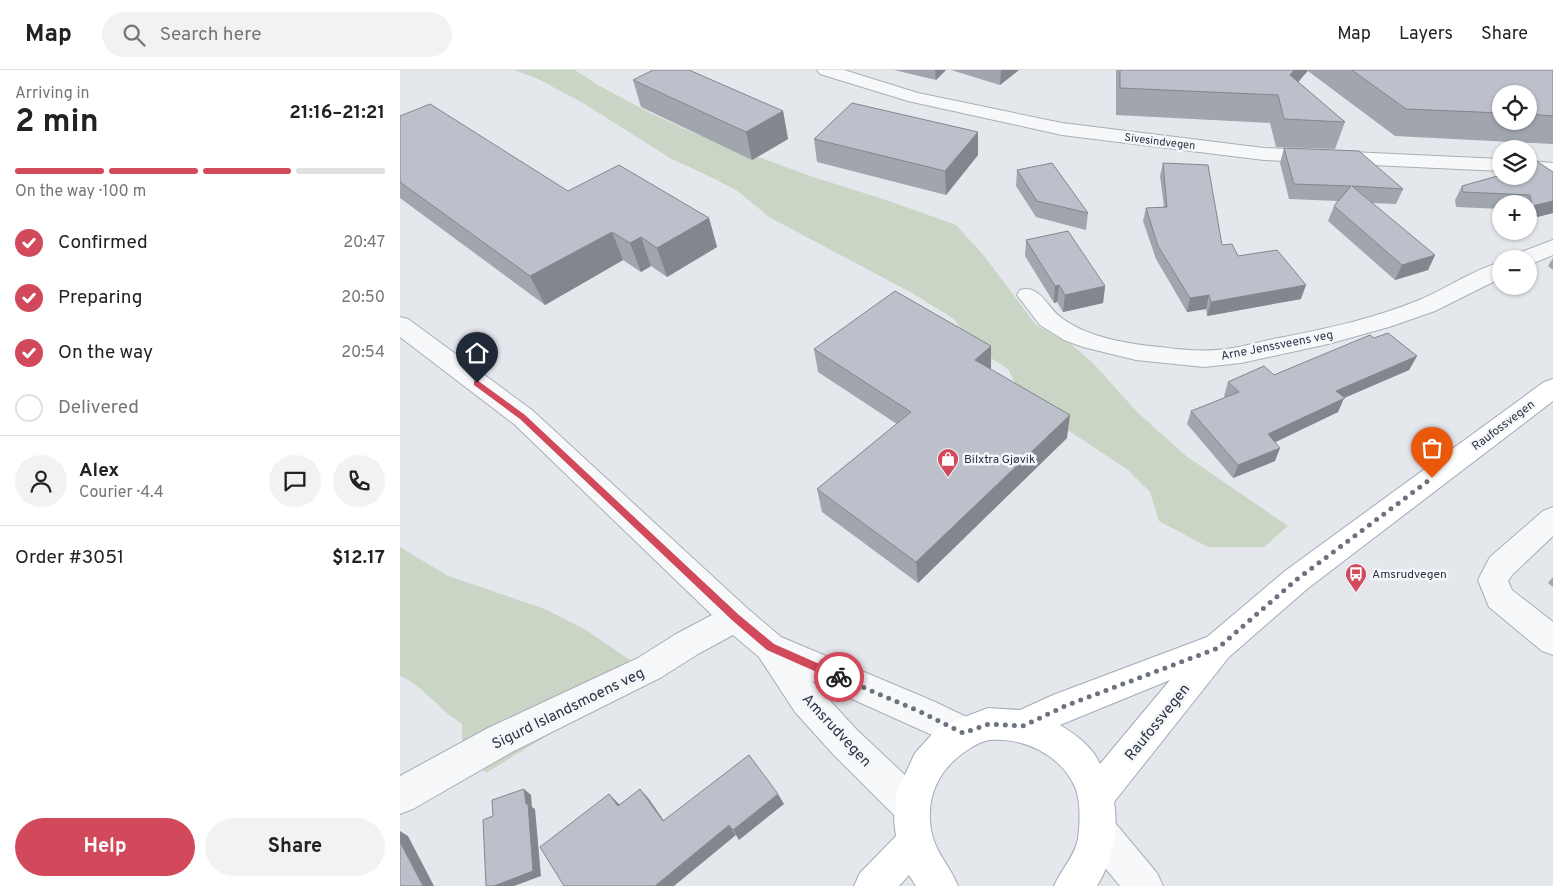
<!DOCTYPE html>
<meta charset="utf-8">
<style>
:root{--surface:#fff;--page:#f2f2f2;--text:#222;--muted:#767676;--line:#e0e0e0;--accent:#d1495b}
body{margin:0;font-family:Overpass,sans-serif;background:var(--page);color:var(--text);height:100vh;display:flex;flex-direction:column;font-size:19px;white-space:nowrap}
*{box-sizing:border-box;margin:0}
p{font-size:16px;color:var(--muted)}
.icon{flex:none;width:28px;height:28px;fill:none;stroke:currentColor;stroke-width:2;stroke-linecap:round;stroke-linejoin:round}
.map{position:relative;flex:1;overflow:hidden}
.panel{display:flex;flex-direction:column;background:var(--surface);width:400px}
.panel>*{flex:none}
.tools{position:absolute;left:1092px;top:15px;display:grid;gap:10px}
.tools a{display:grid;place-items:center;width:45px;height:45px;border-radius:50%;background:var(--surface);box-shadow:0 1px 4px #0004;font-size:25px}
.pin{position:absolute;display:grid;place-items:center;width:42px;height:42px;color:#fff;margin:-51px -21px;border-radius:50% 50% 50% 0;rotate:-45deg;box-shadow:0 0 5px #0007}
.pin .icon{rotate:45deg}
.courier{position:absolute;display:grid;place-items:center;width:50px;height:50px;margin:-25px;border:4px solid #d1495b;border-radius:50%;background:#fff;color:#222;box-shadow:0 1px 6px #0007}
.headline em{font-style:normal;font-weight:700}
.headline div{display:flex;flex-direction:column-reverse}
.headline{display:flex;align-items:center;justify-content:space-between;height:85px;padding:0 15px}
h1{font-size:32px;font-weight:700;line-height:38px}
.bar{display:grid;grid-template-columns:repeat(4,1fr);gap:8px 5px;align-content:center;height:60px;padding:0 15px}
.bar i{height:6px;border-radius:4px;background:var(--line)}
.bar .on{background:var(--accent)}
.bar p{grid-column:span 4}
.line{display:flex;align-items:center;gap:12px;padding:0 15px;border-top:1px solid var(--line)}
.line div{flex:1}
.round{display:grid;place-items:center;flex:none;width:52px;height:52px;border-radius:26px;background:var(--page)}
ol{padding:0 15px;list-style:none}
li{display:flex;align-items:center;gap:15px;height:55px}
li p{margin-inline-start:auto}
li .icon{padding:5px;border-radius:50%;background:var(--accent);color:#fff;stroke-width:4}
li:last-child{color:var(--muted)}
li i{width:28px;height:28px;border:2px solid var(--line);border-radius:50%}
.button{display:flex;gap:10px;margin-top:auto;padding:10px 15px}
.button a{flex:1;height:58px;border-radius:30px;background:var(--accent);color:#fff;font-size:20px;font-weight:700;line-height:58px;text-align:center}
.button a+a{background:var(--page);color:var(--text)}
header{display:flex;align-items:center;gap:30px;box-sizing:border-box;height:70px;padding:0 25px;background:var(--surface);border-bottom:1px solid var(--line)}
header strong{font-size:24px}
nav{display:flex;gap:28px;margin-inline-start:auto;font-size:18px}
.search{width:350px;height:45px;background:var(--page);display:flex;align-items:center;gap:12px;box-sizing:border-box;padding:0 18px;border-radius:28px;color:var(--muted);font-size:19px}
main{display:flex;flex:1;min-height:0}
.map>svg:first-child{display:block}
</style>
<header>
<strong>Map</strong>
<div class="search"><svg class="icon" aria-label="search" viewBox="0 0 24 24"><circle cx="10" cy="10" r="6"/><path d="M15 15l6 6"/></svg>Search here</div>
<nav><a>Map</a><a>Layers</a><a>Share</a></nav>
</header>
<main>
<section class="panel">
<div class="headline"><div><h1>2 min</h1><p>Arriving in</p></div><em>21:16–21:21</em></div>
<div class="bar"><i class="on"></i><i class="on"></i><i class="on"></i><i></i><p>On the way · 100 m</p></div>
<ol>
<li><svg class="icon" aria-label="check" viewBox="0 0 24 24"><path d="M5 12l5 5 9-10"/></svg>Confirmed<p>20:47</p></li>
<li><svg class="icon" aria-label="check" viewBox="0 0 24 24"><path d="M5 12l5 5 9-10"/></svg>Preparing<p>20:50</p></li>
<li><svg class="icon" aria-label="check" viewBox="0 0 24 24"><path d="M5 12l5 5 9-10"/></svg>On the way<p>20:54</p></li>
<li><i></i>Delivered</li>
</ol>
<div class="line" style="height:90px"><a class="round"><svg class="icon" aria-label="person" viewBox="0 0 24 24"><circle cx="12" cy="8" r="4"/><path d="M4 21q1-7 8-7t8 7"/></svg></a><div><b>Alex</b><p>Courier · 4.4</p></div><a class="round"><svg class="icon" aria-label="chat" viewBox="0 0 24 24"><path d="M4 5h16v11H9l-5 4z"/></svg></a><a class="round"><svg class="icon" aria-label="phone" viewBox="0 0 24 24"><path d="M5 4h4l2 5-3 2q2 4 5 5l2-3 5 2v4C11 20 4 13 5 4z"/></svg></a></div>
<div class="line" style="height:65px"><div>Order #3051</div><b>$12.17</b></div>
<div class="button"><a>Help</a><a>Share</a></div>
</section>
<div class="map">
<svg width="1153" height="816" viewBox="0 0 1153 816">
<rect width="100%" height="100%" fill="#e4e7ec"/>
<g fill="#c9d6c5">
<polygon points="114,0 175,0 198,15 246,41 294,63 410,106 486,130 556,155 585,187 636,255 672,275 693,293 738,343 786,386 888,456 864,477 808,477 759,451 750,422 728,400 624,331 608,299 574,277 554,249 512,223 369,147 339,122 315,109 270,88 183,33 136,8"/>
<path d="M0,477l48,29 97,33 41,21 63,43 -163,100 -24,-28v-21c-23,-14 -38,-38 -62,-48z"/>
</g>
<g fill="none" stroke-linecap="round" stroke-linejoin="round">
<g stroke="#a9aeb7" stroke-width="2">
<g id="minor">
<polygon points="417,0 444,0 518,23 662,53 864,78 1101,89 1101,101 864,90 662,65 508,31 420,4"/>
<polygon points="1129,91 1153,93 1153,105 1129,103"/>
<polygon points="1153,170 1153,185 1129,195 1129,189 1113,189 1116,184"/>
<path d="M1101,192v16l-66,33 -46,16 -61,17 -87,19 -37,4 -68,-7 -53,-13 -19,-7 -24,-15 -23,-30 3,-5c21,-6 27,19 43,29 27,19 65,25 97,28 21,3 44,5 65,2 20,-2 39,-9 59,-12 45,-9 92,-19 135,-37 27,-11 53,-30 82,-38z"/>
<polygon points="0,247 8,249 132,340 347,538 381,567 533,631 575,651 580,663 575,675 563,679 412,611 456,659 524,723 529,736 524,749 511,754 498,749 432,683 395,642 359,587 333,565 298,584 260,608 112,682 13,739 0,744 0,706 88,658 238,588 276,564 312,545 114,354 0,267"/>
<polygon points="1153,437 1153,466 1112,505 1108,511 1112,520 1153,552 1153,585 1142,581 1089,537 1078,510 1090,487 1143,441"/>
<polygon points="698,743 711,748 757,803 763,816 720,816 685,774 680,761 685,748"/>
</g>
</g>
<g stroke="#a3abb8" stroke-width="2">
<path id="major" d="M1153,309v22l-246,188 -78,68 -115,145c5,28 -2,60 -17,84h-43c7,-17 20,-28 24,-47 2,-16 3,-37 -3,-52 -14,-32 -52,-50 -85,-47 -8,1 -17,6 -24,11 -24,16 -38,40 -36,70 2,30 18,40 28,65h-42l-7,-11 -10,11h-45l6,-13 36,-37 -2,-15 3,-29 18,-39 19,-21 12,-8 42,-16 32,2 33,-15 154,-58 78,-66 259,-189zM770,610l-70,84c-8,-18 -24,-29 -40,-39z"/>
</g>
<use href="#minor" fill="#f7f8fa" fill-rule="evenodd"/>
<use href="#major" fill="#fff" fill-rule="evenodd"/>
</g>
<g fill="#a1a5ae" fill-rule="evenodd">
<polygon points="494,0 546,0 536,10"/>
<polygon points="551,0 619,0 600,15"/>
<path d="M716,0h437v74l-158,-8 -87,-65 -10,11 47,40 -10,27 -59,-2 -6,-24 -154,-8zM1101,24h28v27h-28z"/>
<polygon points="233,10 383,41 388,69 352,90 241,37"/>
<polygon points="0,46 168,121 309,148 317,177 267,207 251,196 241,202 223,190 145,235 0,128"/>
<polygon points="578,62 578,85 546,125 417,92 414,69"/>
<polygon points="884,78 1003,119 996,134 972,133 1035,185 1028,200 995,210 928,151 934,136 938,131 889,129 880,93"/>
<polygon points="763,93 822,175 901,229 807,246 806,239 787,242 756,189 743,151 746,138 764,137 760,106"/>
<polygon points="617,100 688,143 686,160 636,147 616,116"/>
<polygon points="1153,102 1153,143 1129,149 1129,134 1101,134 1101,139 1056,137 1055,130 1062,116"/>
<polygon points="626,170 705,216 703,233 663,242 657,232 654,233 625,186"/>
<polygon points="1153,188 1153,200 1148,196"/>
<polygon points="974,268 1017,286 1009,300 944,328 938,342 875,372 875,391 833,408 787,354 791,341 826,328 824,326 828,312 874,305"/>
<polygon points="591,276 591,299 667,368 518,513 422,442 417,419 497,354 418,302 414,279"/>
<polygon points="1153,507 1153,517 1148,513"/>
</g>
<g fill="#83868d">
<polygon points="535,0 546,0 536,10"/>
<polygon points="601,0 619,0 600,15"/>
<polygon points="894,0 908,0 882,32 890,5"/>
<polygon points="383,41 388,69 352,90 346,62"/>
<polygon points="578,62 578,85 546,125 545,101"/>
<polygon points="1153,131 1153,143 1129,149 1129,141 1132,136"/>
<polygon points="309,148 317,177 267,207 257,178"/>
<polygon points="212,162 223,190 145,235 130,206"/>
<polygon points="241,167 251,196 241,202 230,173"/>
<polygon points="1035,185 1028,200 995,210 1002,195"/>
<polygon points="659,215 657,232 654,233 655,216"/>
<polygon points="906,215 901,229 807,246 811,232"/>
<polygon points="705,216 703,233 663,242 665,225"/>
<polygon points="809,225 806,239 787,242 790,228"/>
<polygon points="591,276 591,300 575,290"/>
<polygon points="1017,286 1009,300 944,328 938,342 863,378 868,364 936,321"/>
<polygon points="670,345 667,368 518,513 516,492"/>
<polygon points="880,378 875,391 833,408 838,395"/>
<polygon points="124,719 131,725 132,737 135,739 141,806 114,816 94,816 126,734"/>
<polygon points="240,719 249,729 271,761 263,751"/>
<polygon points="209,724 219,734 227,746 218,736"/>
<polygon points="378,724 384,734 339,770 333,760"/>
<polygon points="329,755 336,765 274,816 255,816"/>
<polygon points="0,761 8,766 34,816 23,816 0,772"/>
</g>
<g fill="#bbc0ca" stroke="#83868d">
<polygon points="253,0 289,0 383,41 346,62 233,10"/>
<polygon points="720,0 894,0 890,5 945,52 884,49 878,25 720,18"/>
<polygon points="952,0 1153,0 1153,46 1129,44 1129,24 1101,24 1101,43 1006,39"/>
<polygon points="452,33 578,62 545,101 414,69"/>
<polygon points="30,34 168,121 219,95 309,148 257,178 241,167 230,173 212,162 130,206 0,112 0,46"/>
<polygon points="884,78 959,81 1003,119 952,116 1035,185 1002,195 934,136 951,116 894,114"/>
<polygon points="1129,86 1153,102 1153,131 1132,136 1130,125 1063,122 1062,116 1101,105 1101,106 1129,106"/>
<polygon points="652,93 688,143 637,131 617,100"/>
<polygon points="763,93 808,95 822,175 832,174 838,186 877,180 906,215 811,232 809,225 790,228 758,176 746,138 767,137"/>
<polygon points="668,161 705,216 665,225 659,215 655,216 626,170"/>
<polygon points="495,221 591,276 575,290 670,345 516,492 417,419 511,342 414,279"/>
<polygon points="988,263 1017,286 936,321 945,328 868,364 880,378 838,395 791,341 839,322 828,312 864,296 874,305 970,265 974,268"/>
<polygon points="349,685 378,724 333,760 329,755 255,816 164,816 140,777 209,724 218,736 240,719 263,751"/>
<polygon points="124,719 126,734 128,734 133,801 94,816 86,816 83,750 93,746 92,730"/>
<polygon points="0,772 23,816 0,816"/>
</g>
<polygon fill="#d1495b" points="77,310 125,345 339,545 374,574 442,604 442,610 435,610 367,580 333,551 120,349 74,315 74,311"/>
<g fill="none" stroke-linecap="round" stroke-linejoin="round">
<polyline stroke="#6c737f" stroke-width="5" stroke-dasharray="0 9" points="439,607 521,642 563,663 589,654 623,656 665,636 818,578 896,510 1032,408"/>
</g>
<defs>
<g id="shop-pin" transform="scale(1.125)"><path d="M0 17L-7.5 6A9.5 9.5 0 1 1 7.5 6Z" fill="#d1495b" stroke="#f4f6f9"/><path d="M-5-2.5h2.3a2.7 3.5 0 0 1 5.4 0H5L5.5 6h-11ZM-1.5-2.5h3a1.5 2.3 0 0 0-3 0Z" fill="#fff"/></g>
<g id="bus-pin" transform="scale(1.125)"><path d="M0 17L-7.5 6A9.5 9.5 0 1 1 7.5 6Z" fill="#d1495b" stroke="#f4f6f9"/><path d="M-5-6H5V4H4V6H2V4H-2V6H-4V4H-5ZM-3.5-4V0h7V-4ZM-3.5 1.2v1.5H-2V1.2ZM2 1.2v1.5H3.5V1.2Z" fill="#fff"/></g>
</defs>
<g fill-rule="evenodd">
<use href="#shop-pin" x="548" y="389"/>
<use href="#bus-pin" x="956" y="504"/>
</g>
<g text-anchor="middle" stroke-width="5" stroke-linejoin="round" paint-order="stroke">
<g font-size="11" fill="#2b3445" stroke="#f4f6f9">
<text transform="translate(760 71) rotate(7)" y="4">Sivesindvegen</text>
</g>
<g font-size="12" fill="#2b3445" stroke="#f4f6f9">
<text transform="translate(877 275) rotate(-11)" y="4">Arne Jenssveens veg</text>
<text transform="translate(1103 355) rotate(-37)" y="4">Raufossvegen</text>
</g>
<g font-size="12" fill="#2b3445" stroke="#f4f6f9" text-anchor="start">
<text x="564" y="393">Bilxtra Gjøvik</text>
<text x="972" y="508">Amsrudvegen</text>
</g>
<g font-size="15" fill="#2b3445" stroke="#f4f6f9">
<text transform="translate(168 638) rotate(-26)" y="5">Sigurd Islandsmoens veg</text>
<text transform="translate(757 652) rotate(-51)" y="5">Raufossvegen</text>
<text transform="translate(437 660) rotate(47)" y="5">Amsrudvegen</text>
</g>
</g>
</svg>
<div class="tools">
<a><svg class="icon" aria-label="locate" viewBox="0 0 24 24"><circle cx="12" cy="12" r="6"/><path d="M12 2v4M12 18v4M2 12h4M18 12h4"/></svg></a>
<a><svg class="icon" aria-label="layers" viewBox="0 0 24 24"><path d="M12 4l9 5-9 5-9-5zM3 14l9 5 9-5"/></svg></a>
<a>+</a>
<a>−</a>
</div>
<div class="pin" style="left:1032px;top:408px;background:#ea580c"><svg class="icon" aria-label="bag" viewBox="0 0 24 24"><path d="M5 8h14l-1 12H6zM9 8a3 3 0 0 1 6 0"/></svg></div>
<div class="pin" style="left:77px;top:313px;background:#1f2937"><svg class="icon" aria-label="home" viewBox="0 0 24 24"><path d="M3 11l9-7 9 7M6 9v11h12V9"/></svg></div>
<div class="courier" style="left:439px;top:607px"><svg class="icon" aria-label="bike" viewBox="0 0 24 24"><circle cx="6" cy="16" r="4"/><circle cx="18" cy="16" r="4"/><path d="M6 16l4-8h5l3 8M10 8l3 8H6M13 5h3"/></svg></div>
</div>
</main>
